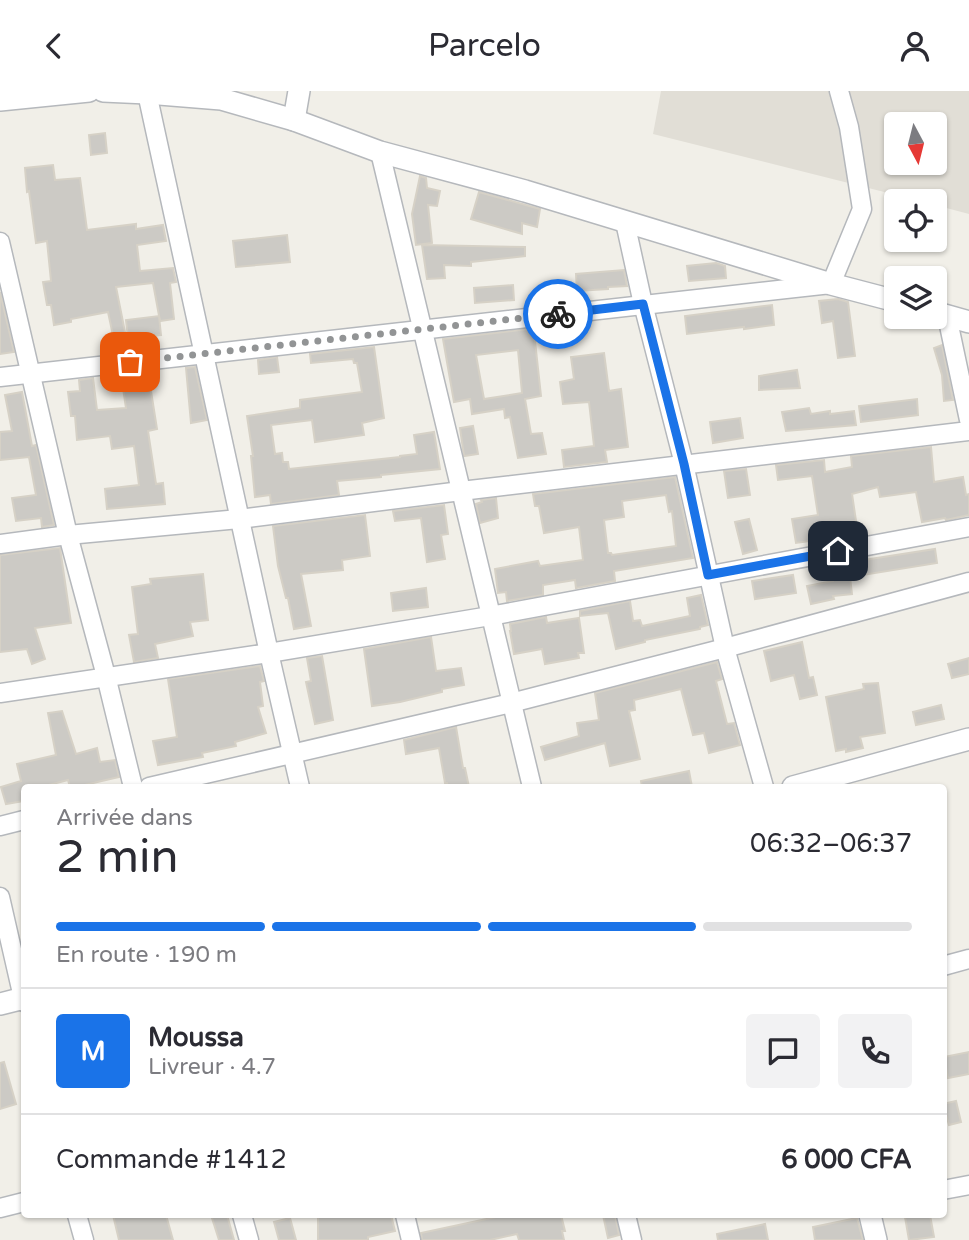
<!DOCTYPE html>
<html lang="fr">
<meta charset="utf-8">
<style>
:root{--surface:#fff;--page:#f2f2f3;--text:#2b2b33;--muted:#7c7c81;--line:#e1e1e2;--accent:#1a73e8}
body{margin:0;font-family:"Varela Round",sans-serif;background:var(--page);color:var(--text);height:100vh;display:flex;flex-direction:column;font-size:26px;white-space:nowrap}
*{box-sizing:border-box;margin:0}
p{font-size:23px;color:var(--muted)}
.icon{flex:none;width:38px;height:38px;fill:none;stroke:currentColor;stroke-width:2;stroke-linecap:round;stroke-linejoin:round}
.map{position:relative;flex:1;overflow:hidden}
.drawer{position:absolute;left:21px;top:693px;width:926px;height:434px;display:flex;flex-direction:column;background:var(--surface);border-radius:7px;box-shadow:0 2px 5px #0004}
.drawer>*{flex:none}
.needle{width:46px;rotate:173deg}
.tools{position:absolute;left:884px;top:21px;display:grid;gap:14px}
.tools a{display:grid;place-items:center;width:63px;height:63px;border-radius:7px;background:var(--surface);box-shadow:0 2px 5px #0004;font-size:35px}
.pin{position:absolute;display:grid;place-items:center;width:60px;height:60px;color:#fff;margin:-30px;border-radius:14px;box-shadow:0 4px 10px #0006}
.courier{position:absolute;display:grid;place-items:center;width:70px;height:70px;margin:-35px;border:5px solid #1a73e8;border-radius:50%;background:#fff;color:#222;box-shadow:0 2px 9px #0007}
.summary em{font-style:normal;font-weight:600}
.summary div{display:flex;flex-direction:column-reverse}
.summary{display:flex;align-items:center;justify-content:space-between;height:119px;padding:0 35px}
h1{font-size:46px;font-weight:600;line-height:52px}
.bar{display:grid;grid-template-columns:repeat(4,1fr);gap:10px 7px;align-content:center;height:84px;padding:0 35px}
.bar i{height:9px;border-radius:5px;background:var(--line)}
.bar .active{background:var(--accent)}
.bar p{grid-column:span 4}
.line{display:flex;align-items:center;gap:18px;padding:0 35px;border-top:2px solid var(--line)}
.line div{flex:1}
.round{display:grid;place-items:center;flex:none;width:74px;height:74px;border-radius:7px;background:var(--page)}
header{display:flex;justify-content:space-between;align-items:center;height:91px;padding:0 35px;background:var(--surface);font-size:32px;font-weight:600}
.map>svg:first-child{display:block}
</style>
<header><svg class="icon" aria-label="back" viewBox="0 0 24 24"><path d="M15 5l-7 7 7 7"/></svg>Parcelo<svg class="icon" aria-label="person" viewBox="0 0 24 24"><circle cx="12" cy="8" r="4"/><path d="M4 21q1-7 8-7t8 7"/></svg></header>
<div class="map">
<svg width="969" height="1149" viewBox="0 0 969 1149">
<rect width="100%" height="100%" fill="#f1efe8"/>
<path fill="#e1ded6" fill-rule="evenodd" d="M661,0h308v123l-34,-9 -1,-4h-14l-267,-67zM896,33h38v39h-38z"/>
<g fill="#cccac5" stroke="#d6d1c6" stroke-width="2" fill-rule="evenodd">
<polygon points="105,42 107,62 91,64 89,44"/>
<polygon points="53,74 55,89 80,87 87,139 136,133 136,138 163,134 166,150 137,154 140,180 173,177 176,191 170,192 174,228 160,230 153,192 116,196 127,251 115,254 108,221 71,228 71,231 54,234 51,214 47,214 43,191 51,190 47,150 36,152 29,100 27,101 25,77"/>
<polygon points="420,85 426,87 427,97 440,100 437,115 428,114 432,152 416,154 412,123"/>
<polygon points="479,101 540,118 537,136 522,132 522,143 471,128"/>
<polygon points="287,144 290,171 236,176 233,150"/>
<polygon points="422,154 525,156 525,165 471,171 471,175 444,174 445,187 427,188"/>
<polygon points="716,172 725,175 726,187 689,190 687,175"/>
<polygon points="624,179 627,195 608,196 608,198 577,200 576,183"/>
<polygon points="513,194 514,209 475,212 474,197"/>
<polygon points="0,201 14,261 0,263"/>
<polygon points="838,208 848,211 855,265 838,267 833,230 822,232 819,210"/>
<polygon points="772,214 774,234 744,238 744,236 687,243 685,225"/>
<polygon points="159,225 161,244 128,247 126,229"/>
<path d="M537,237l1,12 -3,1 6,55 -16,3 6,35 11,-1 4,21 -28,4 -8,-41 -5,1 -1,-9 -32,5 -2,-15 -16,3 -11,-63zM518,259l4,43 -38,6 -8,-44z"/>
<polygon points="942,254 953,309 944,310 942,284 934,257"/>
<polygon points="374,256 384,327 362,332 364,344 315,351 312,329 271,334 275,363 282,362 283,371 288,371 289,378 400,366 400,365 417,363 414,344 434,341 440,378 381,384 381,386 337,390 339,404 271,413 270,404 255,406 251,365 253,365 247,325 300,317 300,309 362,301 357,272 354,272 353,268 311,272 310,263"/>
<polygon points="604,262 609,300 621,298 628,356 605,359 607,371 564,376 562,359 594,355 589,311 563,313 560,291 574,288 571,266"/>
<polygon points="277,266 279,281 259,283 258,269"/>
<polygon points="195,276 207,329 191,332 186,277"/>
<polygon points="797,279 800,297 759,299 759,285"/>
<polygon points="148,281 157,338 148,340 156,393 163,392 165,413 107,418 105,398 139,394 134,355 112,358 110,345 77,349 75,325 71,325 68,301 80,300 79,289 93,287 97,319 126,317 121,284"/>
<polygon points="22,301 32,355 36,354 54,434 42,436 41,427 16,430 12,407 36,404 29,366 0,369 0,341 12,340 5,304"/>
<polygon points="917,308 918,324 861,331 859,315"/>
<polygon points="809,317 811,323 830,320 830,323 854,320 856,334 786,340 782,321"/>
<polygon points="740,327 743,347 713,352 710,331"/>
<polygon points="473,335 478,363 464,365 460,337"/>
<polygon points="931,356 934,391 963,386 966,404 969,403 969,424 946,429 945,427 922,431 916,401 880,406 878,396 852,403 856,430 829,434 829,437 823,437 825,448 796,452 792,428 818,424 812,385 778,389 776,374 824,369 825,381 852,376 851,365"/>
<polygon points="746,378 750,404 728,407 724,380"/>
<path d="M675,386l18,81 -79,13 1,10 -39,7 -1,-8 -32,5v10l-36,6 -1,-9 -8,1 -3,-24 43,-8 2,5 43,-6 -4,-33 -35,6 -5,-27h-4l-2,-12zM666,404l3,17 3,-1 4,35 -64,9 -1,-2h-3l-4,-33 20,-3 -2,-16z"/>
<polygon points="496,407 498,427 480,432 476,413 482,411 481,409"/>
<polygon points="444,414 448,443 441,444 445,468 427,471 421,427 395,430 393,420"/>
<polygon points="365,424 370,465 342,469 343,479 301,483 311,535 294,538 288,507 286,507 278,475 273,435"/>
<polygon points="749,428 757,459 743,463 735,431"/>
<polygon points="60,457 71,532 35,537 45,568 32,573 27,558 0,561 0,464"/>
<polygon points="935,458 937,472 850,486 852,503 833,505 834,508 811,513 807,495 833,490 831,474"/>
<polygon points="203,483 208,529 190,531 193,545 155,553 158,567 134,571 129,544 138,543 132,496 151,493 150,488"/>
<polygon points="793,484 796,502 755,508 752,490"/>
<polygon points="426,497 428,516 393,520 391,502"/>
<polygon points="701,504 708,534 700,536 700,538 645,549 645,551 616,558 608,522 580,525 580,520 630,510 633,530 640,529 642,535 690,525 687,507"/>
<polygon points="546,526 547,532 579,527 584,562 578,562 579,567 545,573 542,558 514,563 510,540 511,540 510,533"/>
<polygon points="431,546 436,580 461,577 464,594 442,598 442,601 400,611 372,615 364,558"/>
<polygon points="802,551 809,587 813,586 817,604 800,608 794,584 771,590 764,560"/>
<polygon points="322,565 333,629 315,633 306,591 311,590 307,567"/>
<polygon points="969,567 969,583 952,587 948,573"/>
<polygon points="717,571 722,588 716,590 727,633 734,632 740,654 709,662 704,642 693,644 681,598 634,609 635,619 629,620 640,668 610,675 605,652 545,669 541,656 579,645 577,632 599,629 595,602"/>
<polygon points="260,575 264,590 260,591 263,615 258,616 266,642 235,651 236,655 202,662 203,666 158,674 153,650 177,646 168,588"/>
<polygon points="878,592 885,642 860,646 863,657 846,661 846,658 836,660 826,606 864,598 863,593"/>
<polygon points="941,614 944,628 916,634 913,621"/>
<polygon points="62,620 76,663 97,657 100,671 115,669 119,686 76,696 70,696 68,689 41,696 24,696 24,710 6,713 1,696 21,690 17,673 56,664 48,622"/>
<polygon points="456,636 463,677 465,677 469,696 448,696 447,692 445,692 439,657 406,663 404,649"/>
<polygon points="689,680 692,696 642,696 641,690"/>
<polygon points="969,961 969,983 948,987 944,966"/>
<polygon points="4,971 16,1013 0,1018 0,972"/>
<polygon points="956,1010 961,1031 949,1034 943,1013"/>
<polygon points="113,1124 166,1124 173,1149 119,1149"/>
<polygon points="211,1124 227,1124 234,1149 219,1149"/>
<polygon points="318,1124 391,1124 395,1140 368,1146 368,1149 318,1149"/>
<polygon points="505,1124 561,1124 565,1140 562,1140 564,1149 519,1149 517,1143 490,1149 422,1149 421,1142"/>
<polygon points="603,1124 615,1124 619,1144 608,1147"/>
<polygon points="918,1124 930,1124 934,1146 909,1149 905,1126"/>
<polygon points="290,1127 296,1149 279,1149 274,1131"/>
<polygon points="857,1127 863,1149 815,1149 813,1136"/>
<polygon points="765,1133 768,1149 718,1149 717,1143"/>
</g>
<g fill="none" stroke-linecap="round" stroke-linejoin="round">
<g stroke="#b5b8bc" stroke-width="21">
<g id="minor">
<polyline points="147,2 269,562 300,696"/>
<polyline points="380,61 532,696"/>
<polyline points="625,131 643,213 684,373 725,557 764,696"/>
<polyline points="0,151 68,444 106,585 133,696"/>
<polyline points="947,225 969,329"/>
<polyline points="0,286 831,193 862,118 849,36 839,0"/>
<polyline points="0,453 68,444 239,428 461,400 969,340"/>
<polyline points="0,602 269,562 490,525 969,436"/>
<polyline points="149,696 511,612 725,557 969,491"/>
<polyline points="0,735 24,729"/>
<polyline points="0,806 24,911"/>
<polyline points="943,875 969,868"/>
<polyline points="943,1099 969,1094"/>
<polyline points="0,1117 24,1111"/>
<polyline points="77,1124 84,1149"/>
<polyline points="242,1124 249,1149"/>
<polyline points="405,1124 411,1149"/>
<polyline points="626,1124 632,1149"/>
</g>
</g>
<g stroke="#b5b8bc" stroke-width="24">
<g id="tertiary">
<polyline points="103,0 147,2 221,8 294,29 380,61 525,100 831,193 896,210"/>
<polyline points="0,9 89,0"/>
<polyline points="294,29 299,0"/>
<polyline points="934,221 969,231"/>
<polyline points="793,696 969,648"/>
<polyline points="0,913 24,907"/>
<polyline points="870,1124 876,1149"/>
</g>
</g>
<use href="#minor" stroke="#fff" stroke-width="18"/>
<use href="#tertiary" stroke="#fff" stroke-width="21"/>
</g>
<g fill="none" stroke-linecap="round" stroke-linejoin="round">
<polyline stroke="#929495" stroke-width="7" stroke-dasharray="0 12.6" points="130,271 558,223"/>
<polyline stroke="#1a73e8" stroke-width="9" points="558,223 643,213 684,373 708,484 838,460"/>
</g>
</svg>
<div class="tools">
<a><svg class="needle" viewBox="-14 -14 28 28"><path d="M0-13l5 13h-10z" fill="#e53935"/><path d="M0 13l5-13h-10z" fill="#7c7c81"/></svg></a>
<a><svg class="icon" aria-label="locate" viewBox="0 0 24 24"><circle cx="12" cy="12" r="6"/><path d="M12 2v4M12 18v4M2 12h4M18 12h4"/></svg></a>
<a><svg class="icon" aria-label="layers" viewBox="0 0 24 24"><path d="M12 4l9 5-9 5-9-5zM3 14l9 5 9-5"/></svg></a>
</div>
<div class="pin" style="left:130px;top:271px;background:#ea580c"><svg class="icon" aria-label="bag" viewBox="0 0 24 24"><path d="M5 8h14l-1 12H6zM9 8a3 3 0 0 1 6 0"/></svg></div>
<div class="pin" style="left:838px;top:460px;background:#1f2937"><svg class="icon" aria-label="home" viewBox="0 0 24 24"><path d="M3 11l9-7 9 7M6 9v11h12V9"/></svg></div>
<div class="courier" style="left:558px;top:223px"><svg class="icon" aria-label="bike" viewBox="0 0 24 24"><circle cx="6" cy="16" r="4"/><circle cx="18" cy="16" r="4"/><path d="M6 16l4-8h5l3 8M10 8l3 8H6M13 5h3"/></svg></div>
<section class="drawer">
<div class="summary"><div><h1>2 min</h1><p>Arrivée dans</p></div><em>06:32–06:37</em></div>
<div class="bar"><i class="active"></i><i class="active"></i><i class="active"></i><i></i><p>En route · 190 m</p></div>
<div class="line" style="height:126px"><b class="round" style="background:var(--accent);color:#fff">M</b><div><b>Moussa</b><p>Livreur · 4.7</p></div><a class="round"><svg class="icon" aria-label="chat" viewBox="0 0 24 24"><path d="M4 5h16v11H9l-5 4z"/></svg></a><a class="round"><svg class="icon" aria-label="phone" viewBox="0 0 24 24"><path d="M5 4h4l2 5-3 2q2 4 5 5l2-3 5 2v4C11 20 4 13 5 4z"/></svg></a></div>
<div class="line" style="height:91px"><div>Commande #1412</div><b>6 000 CFA</b></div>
</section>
</div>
